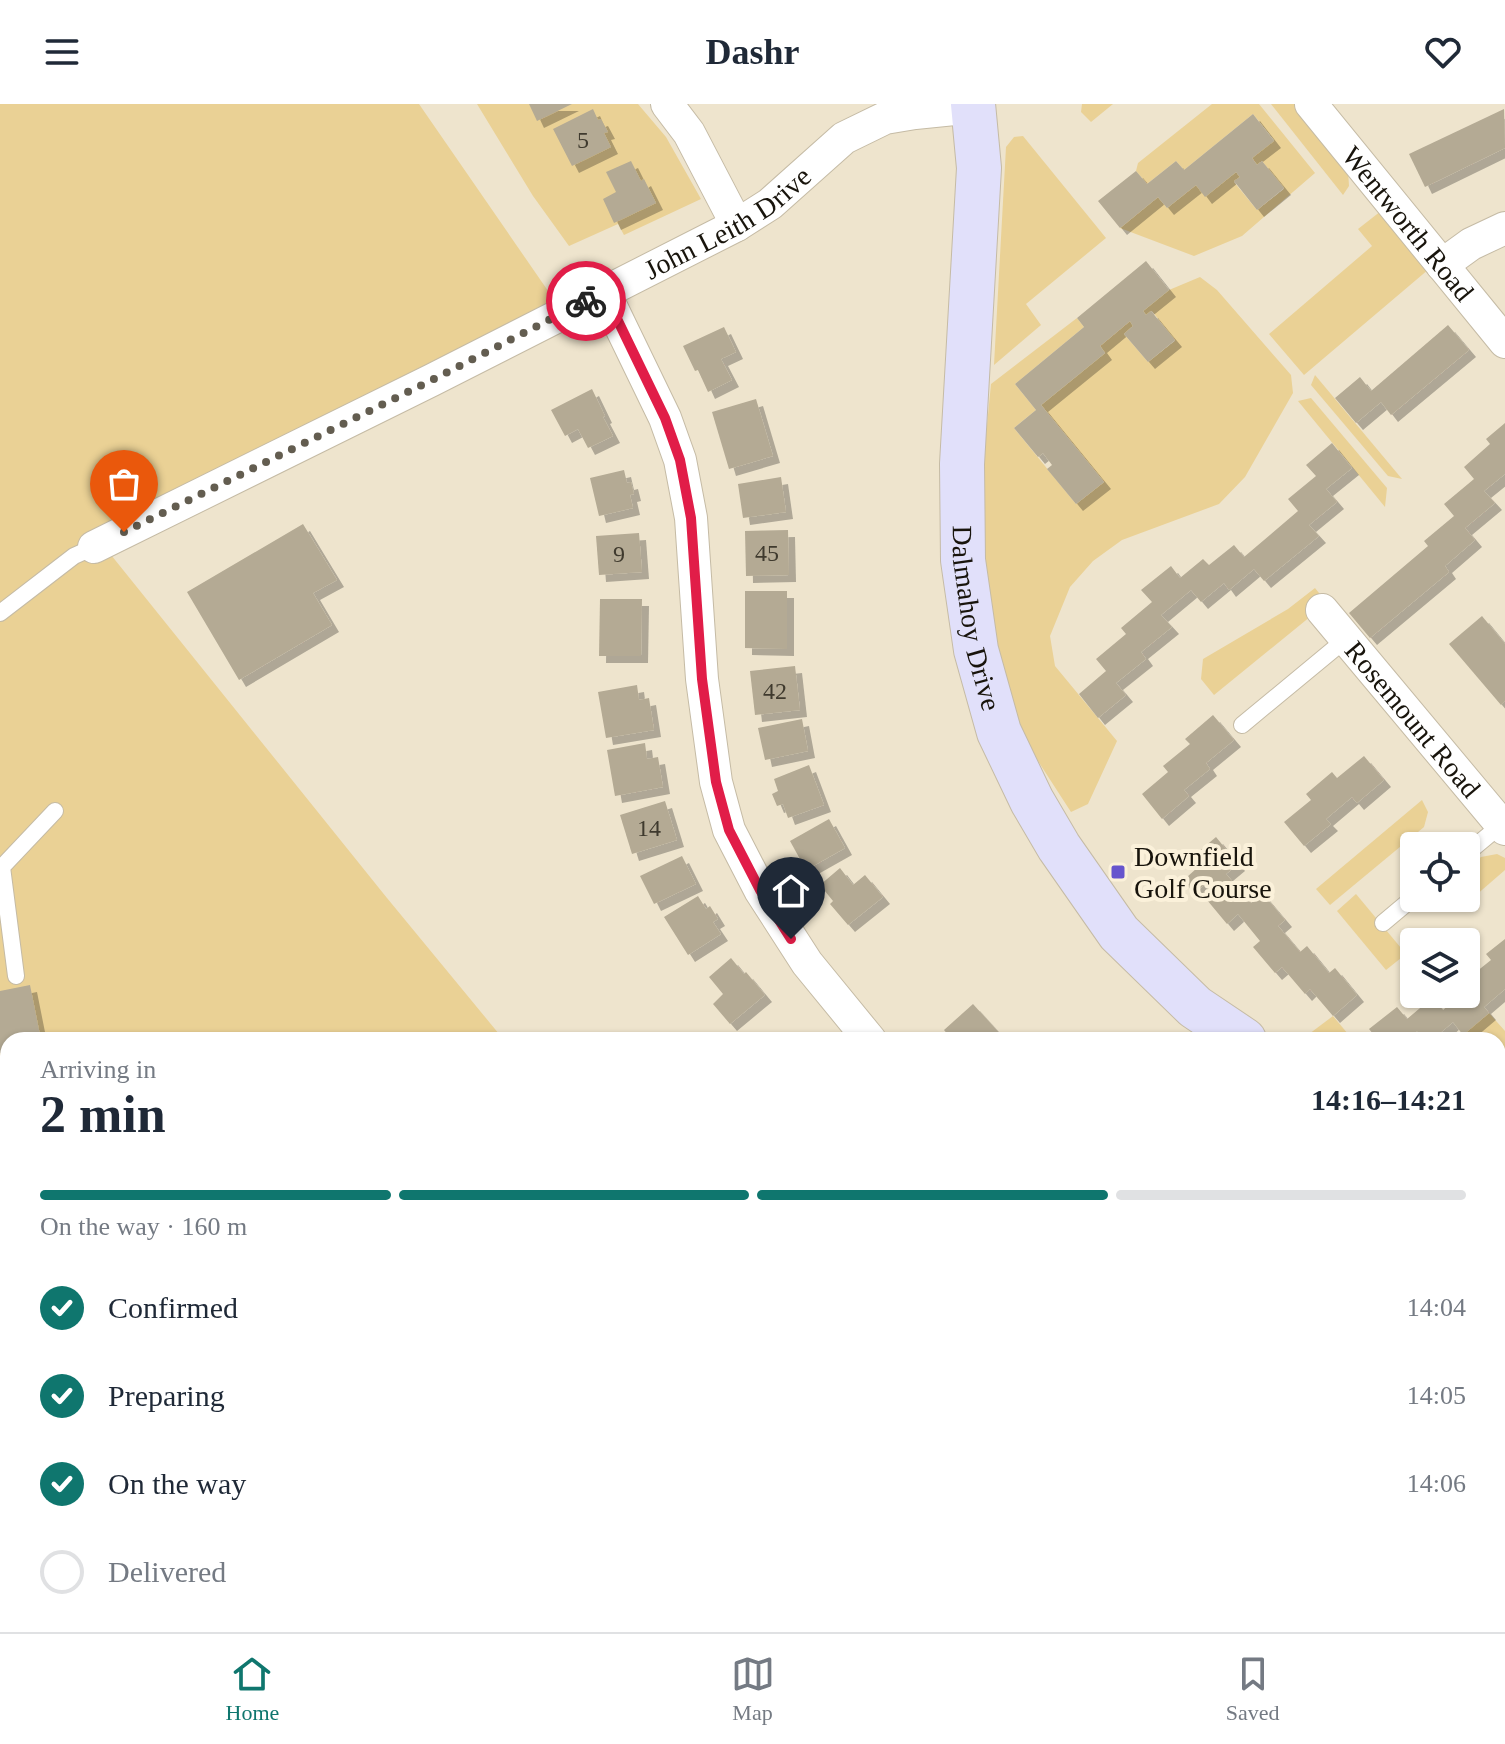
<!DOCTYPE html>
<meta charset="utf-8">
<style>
:root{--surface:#fff;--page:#f2f2f3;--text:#1f2937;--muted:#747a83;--line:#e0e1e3;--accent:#0f766e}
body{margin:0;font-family:"Times New Roman",serif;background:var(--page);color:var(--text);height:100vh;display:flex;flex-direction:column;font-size:30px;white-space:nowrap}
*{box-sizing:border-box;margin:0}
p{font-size:26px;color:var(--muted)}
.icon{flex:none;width:44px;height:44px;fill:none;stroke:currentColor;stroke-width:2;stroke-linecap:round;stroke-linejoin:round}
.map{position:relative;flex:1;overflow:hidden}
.sheet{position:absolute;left:0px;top:928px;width:1506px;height:600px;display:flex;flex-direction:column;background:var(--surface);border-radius:24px 24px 0 0;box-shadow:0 2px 6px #0004}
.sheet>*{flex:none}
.controls{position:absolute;left:1400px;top:728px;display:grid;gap:16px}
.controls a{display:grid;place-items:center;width:80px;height:80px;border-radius:8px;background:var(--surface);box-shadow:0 2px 6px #0004;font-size:40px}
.pin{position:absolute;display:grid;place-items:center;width:68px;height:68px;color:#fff;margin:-82px -34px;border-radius:50% 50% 50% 0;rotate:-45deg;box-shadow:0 0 8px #0007}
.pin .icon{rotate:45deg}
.courier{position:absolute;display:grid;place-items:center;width:80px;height:80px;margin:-40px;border:6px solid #e11d48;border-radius:50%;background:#fff;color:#222;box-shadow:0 2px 10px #0007}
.overview em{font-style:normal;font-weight:800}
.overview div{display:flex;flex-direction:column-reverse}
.overview{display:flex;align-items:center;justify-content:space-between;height:136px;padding:0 40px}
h1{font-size:52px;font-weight:800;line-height:60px}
.bar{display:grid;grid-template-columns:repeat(4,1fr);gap:12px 8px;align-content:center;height:96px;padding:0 40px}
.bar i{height:10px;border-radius:6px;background:var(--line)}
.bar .active{background:var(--accent)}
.bar p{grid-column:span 4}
ol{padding:0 40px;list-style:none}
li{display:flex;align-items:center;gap:24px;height:88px}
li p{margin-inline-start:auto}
li .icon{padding:8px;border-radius:50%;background:var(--accent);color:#fff;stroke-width:4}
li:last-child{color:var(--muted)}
li i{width:44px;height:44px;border:4px solid var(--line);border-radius:50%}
header{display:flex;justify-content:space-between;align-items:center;height:104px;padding:0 40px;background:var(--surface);font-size:36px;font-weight:800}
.menu{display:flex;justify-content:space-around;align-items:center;height:112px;border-top:2px solid var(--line);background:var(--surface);font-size:22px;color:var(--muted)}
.menu a{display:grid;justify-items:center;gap:4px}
.menu .active{color:var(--accent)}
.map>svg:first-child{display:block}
</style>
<header><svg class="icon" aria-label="menu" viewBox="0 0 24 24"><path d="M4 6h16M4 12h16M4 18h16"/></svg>Dashr<svg class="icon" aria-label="heart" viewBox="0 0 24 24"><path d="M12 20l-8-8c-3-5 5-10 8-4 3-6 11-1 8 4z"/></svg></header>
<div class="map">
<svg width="1505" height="1528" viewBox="0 0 1505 1528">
<defs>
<filter id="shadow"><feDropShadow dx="7" dy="7" stdDeviation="0" flood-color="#0004"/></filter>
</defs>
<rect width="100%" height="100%" fill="#eee4cd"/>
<g fill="#ead195">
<polygon points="0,0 419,0 555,197 95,431 387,794 504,936 8,936 8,1520 986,1520 993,1528 0,1528"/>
<polygon points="477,0 638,0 666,33 701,95 624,131 618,120 569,142 533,92"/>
<polygon points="1082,0 1113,0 1091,18 1081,8"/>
<polygon points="1212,0 1259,0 1315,69 1242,132 1194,152 1120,124 1158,93 1167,104 1196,81 1206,92 1236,68 1240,73 1234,78 1257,106 1284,85 1262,57 1257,61 1252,54 1274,36 1253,10 1184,66 1176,57 1147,80 1136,67 1138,59"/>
<polygon points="1271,0 1295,0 1348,67 1349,82 1343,91"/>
<polygon points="1023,32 1106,134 1026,200 1041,221 994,261 1006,43 1014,33"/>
<polygon points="1381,107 1429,165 1304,271 1269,230 1372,142 1358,125"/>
<polygon points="1200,173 1217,186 1291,271 1293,289 1245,373 1219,400 1122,436 1093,457 1070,483 1050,532 1055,562 1117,637 1088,700 1071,708 1016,623 988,533 977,424 991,280 1077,214 1084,223 1015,280 1036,306 1014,324 1076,400 1104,378 1041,301 1105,249 1100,242 1130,217 1133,222 1124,230 1148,258 1175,237 1152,207 1146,211 1143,207 1169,186"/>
<polygon points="1315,271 1402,375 1388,372 1311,281"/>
<polygon points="1311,294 1387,384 1385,403 1298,297"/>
<polygon points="1315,484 1327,499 1214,591 1201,575 1203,555 1288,505"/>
<polygon points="1422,696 1428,708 1424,723 1330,801 1316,785"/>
<polygon points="1497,750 1505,754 1505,766 1475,792 1466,781 1466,766 1481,753"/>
<polygon points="1356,790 1406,850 1386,866 1337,807"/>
<polygon points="1489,909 1505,927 1505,1012 1498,1011 1498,936 1456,936"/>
<polygon points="1333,912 1353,936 1301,936"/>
<polygon points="1505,1206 1505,1495 1498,1500 1498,1211"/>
<polygon points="1083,1520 1473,1520 1462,1528 1072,1528"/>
</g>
<g fill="#b4aa94" filter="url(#shadow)">
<polygon points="529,0 572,0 537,17"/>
<polygon points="593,5 598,16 601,15 608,28 604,29 611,43 572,62 553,25"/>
<polygon points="1504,5 1505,44 1425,83 1409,50"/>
<polygon points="1253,10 1274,37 1252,54 1257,61 1262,57 1284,84 1257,106 1234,77 1240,73 1236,68 1205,93 1196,81 1167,104 1158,93 1120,124 1098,97 1136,67 1147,80 1176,57 1184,66"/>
<polygon points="631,57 641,77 644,75 656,99 614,119 603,95 616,88 606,68"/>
<polygon points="1146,157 1169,186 1143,207 1146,211 1151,207 1175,236 1148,258 1124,230 1133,222 1130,217 1100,242 1105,249 1041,301 1104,378 1076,400 1047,365 1052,361 1043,349 1038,353 1014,324 1036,306 1015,280 1084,223 1077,214"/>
<polygon points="1448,221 1469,246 1391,311 1381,298 1356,319 1335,294 1360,273 1371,287"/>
<polygon points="724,223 736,248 721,255 732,276 708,288 698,266 695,267 683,242"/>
<polygon points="592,285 605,312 603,313 613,332 588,344 578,325 565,332 551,306"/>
<polygon points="756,295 773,352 729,365 712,308"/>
<polygon points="1505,319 1505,370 1484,387 1495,399 1465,424 1475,436 1445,462 1449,468 1370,534 1349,509 1428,442 1424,437 1454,412 1444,400 1474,375 1464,363 1490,340 1486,335"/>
<polygon points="1332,339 1352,364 1326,385 1337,398 1309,421 1319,432 1264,477 1254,465 1229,486 1224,479 1201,498 1191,486 1161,511 1172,523 1141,548 1146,555 1116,579 1126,591 1098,614 1079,590 1106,567 1096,555 1126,530 1121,524 1152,498 1141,486 1171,462 1180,474 1203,455 1209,461 1234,441 1244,453 1298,407 1288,395 1316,372 1306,361"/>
<polygon points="624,366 627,379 631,378 634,390 630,391 633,404 599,412 590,374"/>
<polygon points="781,373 786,408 743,414 738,380"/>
<polygon points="303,420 337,476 313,489 332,521 239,576 187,488"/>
<polygon points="788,426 789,471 746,472 745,427"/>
<polygon points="639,429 642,468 599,471 596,432"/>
<polygon points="745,487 787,487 787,545 745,544"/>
<polygon points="600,495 642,495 641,552 599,552"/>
<polygon points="1482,512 1505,540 1505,597 1501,601 1449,540"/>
<polygon points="795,562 800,606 755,611 750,567"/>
<polygon points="637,581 639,596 649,594 654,626 606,634 598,588"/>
<polygon points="1213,611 1234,636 1206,659 1210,665 1184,686 1189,692 1162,715 1142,690 1168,668 1163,662 1190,640 1185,635"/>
<polygon points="802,615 808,647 765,656 758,624"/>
<polygon points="645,639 647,655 658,653 663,683 615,692 607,646"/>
<polygon points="1364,652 1384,676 1357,699 1352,693 1326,715 1331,720 1304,742 1284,718 1311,696 1306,690 1332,668 1337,674"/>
<polygon points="809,661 824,701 788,714 783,700 777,702 772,690 778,687 774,675"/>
<polygon points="665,697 677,736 632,750 620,711"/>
<polygon points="829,715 845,744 806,766 790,737"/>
<polygon points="1216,733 1238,760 1226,770 1251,799 1263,790 1285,816 1278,822 1300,848 1307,842 1329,869 1335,864 1357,891 1333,912 1310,885 1305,890 1282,863 1275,869 1253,843 1260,837 1238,810 1227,820 1202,790 1212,781 1209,777 1198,786 1192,787 1185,779 1187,773 1197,764 1190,755"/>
<polygon points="682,752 696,780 654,800 640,772"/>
<polygon points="840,764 853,781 865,771 883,793 848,821 830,800 833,797 820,781"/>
<polygon points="698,792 706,805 710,802 718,815 713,818 721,830 688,851 664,813"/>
<polygon points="1505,835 1505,885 1484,903 1489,909 1463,931 1453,918 1432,936 1424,936 1417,927 1407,936 1378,936 1369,925 1397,903 1407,915 1432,894 1443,906 1462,890 1466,890 1466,887 1469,884 1466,881 1466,876 1491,856 1486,850"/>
<polygon points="731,854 744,870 746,868 765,891 730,920 713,900 723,890 709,873"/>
<polygon points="30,881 41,936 8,936 8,948 0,949 0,887"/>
<polygon points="973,900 1002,932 997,936 952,936 944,926"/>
</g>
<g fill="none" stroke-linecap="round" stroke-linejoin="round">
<g stroke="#c5bba5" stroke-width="18">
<g id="lane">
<polyline points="0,509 74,452 94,443"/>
<polyline points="1242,621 1346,535"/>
<polyline points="1466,750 1501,721"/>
<polyline points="1383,819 1414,793"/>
<polyline points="16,872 2,763 55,707"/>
</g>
</g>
<g stroke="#c5bba5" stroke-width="34">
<g id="street">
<polyline points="667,0 689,29 737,121"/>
<path id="s1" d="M1311,0l194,238"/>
<polyline points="1442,161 1471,140 1505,124"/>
<polyline points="604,188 665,314 680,356 691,414 702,575 716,678 729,726 760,786 807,859 870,936"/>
<path id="s2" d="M94,443l338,-167 305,-155 33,-21 74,-66 41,-20 30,-5 59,-6"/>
<path id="s3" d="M1322,506l183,219"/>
</g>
</g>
<g stroke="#c5bba5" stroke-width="46">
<g id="secondary">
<path id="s4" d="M973,0l6,64 -17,296 1,96 13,90 23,82 33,69 27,46 60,86 76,74 49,33"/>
<polyline points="1498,1036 1505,1036"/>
</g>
</g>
<use href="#lane" stroke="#fff" stroke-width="16"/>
<use href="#street" stroke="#fff" stroke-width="32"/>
<use href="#secondary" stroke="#e1e0fa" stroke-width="44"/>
</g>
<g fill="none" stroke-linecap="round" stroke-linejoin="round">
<polyline stroke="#635d50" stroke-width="8" stroke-dasharray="0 14.4" points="124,428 432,276 586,197"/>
<polyline stroke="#e11d48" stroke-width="10" points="586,197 604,188 665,314 680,356 691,414 702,575 716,678 729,726 760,786 791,835"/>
</g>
<rect fill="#6654cd" stroke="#fbf1da" stroke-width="3" x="1110" y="760" width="16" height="16" rx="4"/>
<g text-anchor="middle" stroke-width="8" stroke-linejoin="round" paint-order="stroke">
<g font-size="24" fill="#3f3a2e">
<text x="583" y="44">5</text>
<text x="767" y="457">45</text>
<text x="619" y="458">9</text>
<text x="775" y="595">42</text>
<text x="649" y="732">14</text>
</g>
<g font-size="28" fill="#18140c" stroke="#fbf1da">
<text dy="10" stroke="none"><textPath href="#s2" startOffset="712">John Leith Drive</textPath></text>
<text dy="10" stroke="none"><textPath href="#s1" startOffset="154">Wentworth Road</textPath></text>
<text dy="10" stroke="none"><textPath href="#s4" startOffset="516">Dalmahoy Drive</textPath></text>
<text dy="10" stroke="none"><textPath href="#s3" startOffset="142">Rosemount Road</textPath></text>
</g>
<g font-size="28" fill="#18140c" stroke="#fbf1da" text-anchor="start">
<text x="1134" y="762">Downfield<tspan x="1134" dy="32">Golf Course</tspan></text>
</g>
</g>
</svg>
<div class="controls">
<a><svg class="icon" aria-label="locate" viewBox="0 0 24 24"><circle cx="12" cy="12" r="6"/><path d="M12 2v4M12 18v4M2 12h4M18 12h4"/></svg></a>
<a><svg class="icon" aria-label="layers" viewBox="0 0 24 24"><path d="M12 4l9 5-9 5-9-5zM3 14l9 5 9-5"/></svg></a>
</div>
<div class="pin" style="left:124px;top:428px;background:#ea580c"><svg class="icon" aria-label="bag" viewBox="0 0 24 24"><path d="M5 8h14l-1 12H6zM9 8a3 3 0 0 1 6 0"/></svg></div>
<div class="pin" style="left:791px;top:835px;background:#1f2937"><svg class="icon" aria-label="home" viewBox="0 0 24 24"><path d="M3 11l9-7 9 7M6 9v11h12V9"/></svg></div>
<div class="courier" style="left:586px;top:197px"><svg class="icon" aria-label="bike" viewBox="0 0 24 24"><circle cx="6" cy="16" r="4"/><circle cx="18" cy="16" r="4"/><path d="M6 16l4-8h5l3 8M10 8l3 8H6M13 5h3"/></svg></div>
<section class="sheet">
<div class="overview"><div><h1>2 min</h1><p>Arriving in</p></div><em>14:16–14:21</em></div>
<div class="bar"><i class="active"></i><i class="active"></i><i class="active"></i><i></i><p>On the way · 160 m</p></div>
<ol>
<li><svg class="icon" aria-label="check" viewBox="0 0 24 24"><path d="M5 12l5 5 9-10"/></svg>Confirmed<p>14:04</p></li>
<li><svg class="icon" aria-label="check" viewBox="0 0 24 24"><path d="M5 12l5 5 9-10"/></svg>Preparing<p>14:05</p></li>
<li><svg class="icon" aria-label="check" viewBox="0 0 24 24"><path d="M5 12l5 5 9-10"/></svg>On the way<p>14:06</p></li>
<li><i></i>Delivered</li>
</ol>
</section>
</div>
<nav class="menu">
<a class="active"><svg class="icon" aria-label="home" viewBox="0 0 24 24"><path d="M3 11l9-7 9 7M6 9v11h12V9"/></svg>Home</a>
<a><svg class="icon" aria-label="map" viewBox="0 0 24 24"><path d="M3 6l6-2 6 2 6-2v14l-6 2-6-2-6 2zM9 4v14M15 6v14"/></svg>Map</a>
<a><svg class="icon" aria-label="saved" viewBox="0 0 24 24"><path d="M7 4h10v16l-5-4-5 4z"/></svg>Saved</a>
</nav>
